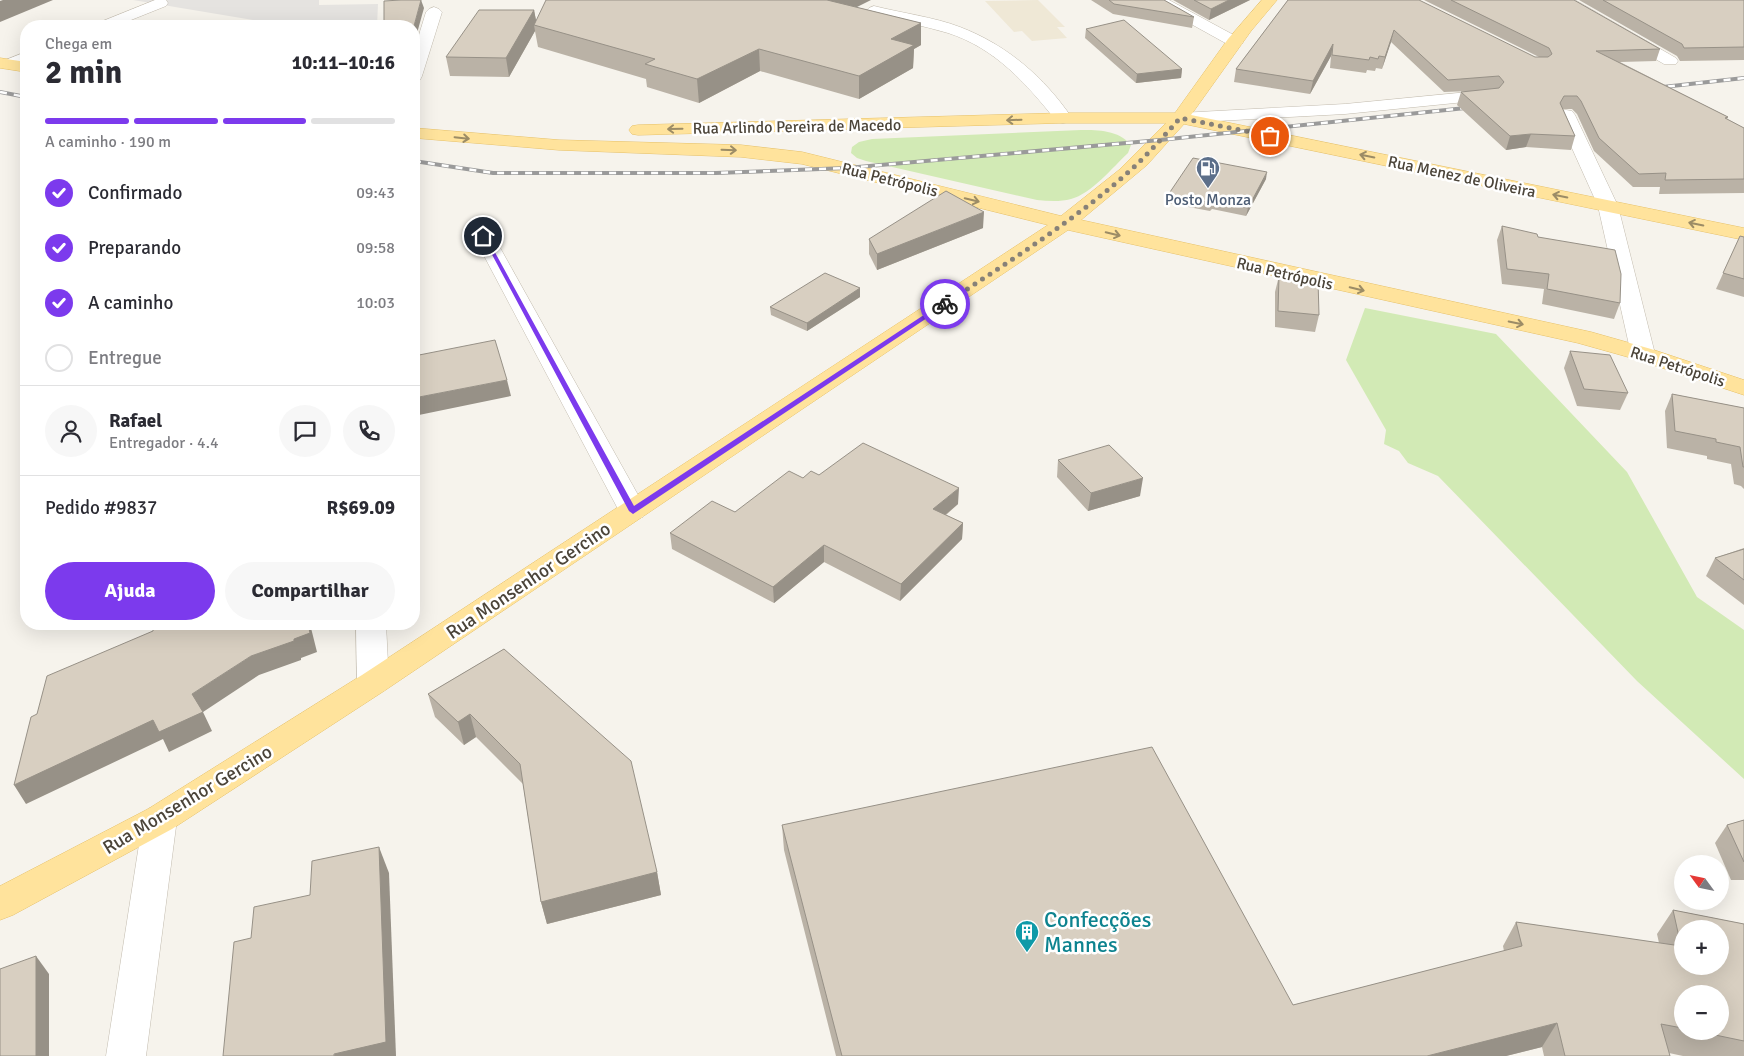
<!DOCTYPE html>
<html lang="pt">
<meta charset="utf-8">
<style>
:root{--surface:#fff;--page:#f7f7f7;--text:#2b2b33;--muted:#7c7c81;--line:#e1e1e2;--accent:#7c3aed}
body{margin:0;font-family:Signika,sans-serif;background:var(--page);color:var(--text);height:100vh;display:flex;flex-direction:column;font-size:19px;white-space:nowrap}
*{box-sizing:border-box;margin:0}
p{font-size:16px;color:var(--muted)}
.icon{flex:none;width:28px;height:28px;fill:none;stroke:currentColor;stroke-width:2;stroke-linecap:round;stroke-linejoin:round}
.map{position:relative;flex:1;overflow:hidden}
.panel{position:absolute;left:20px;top:20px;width:400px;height:610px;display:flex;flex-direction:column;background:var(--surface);border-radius:20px;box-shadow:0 5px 20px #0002}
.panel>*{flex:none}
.needle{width:32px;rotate:303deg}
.buttons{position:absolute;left:1674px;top:855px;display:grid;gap:10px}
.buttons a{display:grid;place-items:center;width:55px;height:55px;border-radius:50%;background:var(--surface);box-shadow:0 5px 20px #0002;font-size:25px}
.pin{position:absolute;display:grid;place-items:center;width:42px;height:42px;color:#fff;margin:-21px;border:2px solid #fff;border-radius:50%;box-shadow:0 1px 5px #0007}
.courier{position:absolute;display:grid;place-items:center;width:50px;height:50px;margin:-25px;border:4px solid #7c3aed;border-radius:50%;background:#fff;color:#222;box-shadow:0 1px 6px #0007}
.head em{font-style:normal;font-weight:700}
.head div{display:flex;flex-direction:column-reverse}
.head{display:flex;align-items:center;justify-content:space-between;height:85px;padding:0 25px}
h1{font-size:32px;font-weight:700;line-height:38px}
.bar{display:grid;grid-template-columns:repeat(4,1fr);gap:8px 5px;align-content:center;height:60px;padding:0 25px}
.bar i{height:6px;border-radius:4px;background:var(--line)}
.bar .on{background:var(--accent)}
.bar p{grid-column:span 4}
.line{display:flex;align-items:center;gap:12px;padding:0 25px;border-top:1px solid var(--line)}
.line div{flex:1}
.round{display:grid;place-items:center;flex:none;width:52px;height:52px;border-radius:26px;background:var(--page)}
ol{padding:0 25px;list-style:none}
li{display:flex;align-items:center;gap:15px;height:55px}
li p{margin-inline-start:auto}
li .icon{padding:5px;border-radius:50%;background:var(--accent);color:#fff;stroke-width:4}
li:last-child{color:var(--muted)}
li i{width:28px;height:28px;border:2px solid var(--line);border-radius:50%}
.cta{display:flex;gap:10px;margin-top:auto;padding:10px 25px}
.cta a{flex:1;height:58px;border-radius:30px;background:var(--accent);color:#fff;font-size:20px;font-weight:700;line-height:58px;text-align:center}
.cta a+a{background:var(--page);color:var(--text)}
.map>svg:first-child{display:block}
</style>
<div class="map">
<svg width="1744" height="1056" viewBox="0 0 1744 1056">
<rect width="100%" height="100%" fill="#f6f3ec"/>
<polygon fill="#efe8d6" points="1038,0 1065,27 1057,27 1067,38 1032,41 1022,31 1014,32 985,1"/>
<g fill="#d2eab5">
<path d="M1081,130c18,0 37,0 50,15l-3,8c-15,14 -37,41 -57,46 -11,3 -23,2 -34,1l-171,-39 -9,-3 -6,-5 1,-6 7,-5 13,-3z"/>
<polygon points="1365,308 1496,334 1627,472 1697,597 1744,630 1744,779 1637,681 1438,476 1408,463 1399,451 1384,444 1386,430 1346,360"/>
</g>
<polygon fill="#e5e3e0" points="133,0 319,0 319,5 378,4 377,26 289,26"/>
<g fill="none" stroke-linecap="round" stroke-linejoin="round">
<g stroke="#c2bbae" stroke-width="1">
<g id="minor">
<polygon points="155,0 166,0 168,3 166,6 116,26 95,26 98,23"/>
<polygon points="1151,0 1169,0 1241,39 1243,42 1241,45 1229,45 1153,3"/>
<polygon points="1557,0 1575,0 1676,58 1678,61 1676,64 1664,64 1559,3"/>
<path d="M874,6c27,7 60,11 86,21 47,18 84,50 112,91l-3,4 -6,1 -6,-1c-30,-38 -62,-74 -109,-89 -26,-8 -53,-12 -79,-19l-3,-3 3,-3z"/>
<polygon points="434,7 439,9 442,12 422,76 420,80 414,81 414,51 426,12 429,9"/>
<polygon points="26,52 26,63 9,69 3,67 1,64 3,61"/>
<polygon points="1489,90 1495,91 1498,95 1495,99 1345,114 1180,123 1174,122 1171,118 1174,114 1180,113 1345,104"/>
<polygon points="1566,110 1572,111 1575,115 1618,206 1655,354 1651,359 1643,361 1635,359 1631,354 1598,206 1557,115 1560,111"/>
<polygon points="483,229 490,231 493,235 647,511 643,517 633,520 623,517 619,511 473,235 476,231"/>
<polygon points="356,624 386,624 389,683 384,691 373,694 362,691 357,683"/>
<polygon points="160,805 172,809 177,819 146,1056 106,1056 143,819 148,809"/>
</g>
</g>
<g stroke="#e6c16a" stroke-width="1">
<g id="major">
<polygon points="1262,0 1277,0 1251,31 1191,115 1744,228 1744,240 1184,124 1147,165 1081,220 1591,332 1651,349 1744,380 1744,395 1635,359 1578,343 1068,230 384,691 172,829 13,915 0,920 0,886 148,809 362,675 1048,225 802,164 741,157 559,150 414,138 414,128 559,140 741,145 802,152 1061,216 1119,170 1166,123 1063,123 638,135 632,134 629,130 632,126 638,125 1063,113 1175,113 1228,39"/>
<polygon points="0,58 26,62 26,72 0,68"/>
</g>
</g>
<use href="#minor" fill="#fff" fill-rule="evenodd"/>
<use href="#major" fill="#ffe39c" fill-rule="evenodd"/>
<g stroke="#9a9a9a" stroke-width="4">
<g id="rail">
<polyline points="1654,88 1744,78"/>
<polyline points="0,92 26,97"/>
<polyline points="414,161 493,173 716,173 847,168 1160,140 1475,107"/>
</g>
</g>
<use href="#rail" stroke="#fff" stroke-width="2.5" stroke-dasharray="7" stroke-linecap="butt"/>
</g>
<g fill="#bab2a6" fill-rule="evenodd">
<polygon points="1091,0 1164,0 1194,17 1192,28 1113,14"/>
<polygon points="1173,0 1250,0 1209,20"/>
<polygon points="1288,0 1535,57 1539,57 1424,0 1574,0 1660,49 1656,61 1620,62 1728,117 1727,119 1744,128 1744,193 1659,194 1660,187 1633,187 1594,151 1577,114 1572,109 1563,109 1575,136 1571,150 1526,147 1506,150 1457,105 1461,92 1470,91 1444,92 1391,42 1382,69 1376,68 1375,71 1367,70 1366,73 1330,68 1331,56 1310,94 1234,82 1236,69"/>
<polygon points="1579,0 1744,0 1744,60 1680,61 1677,56"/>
<polygon points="856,7 921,23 921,45 914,49 913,68 859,99 760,71 699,103 647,87 646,79 538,47 535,31 509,77 450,76 446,57 534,10 536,21"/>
<polygon points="1086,29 1182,69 1181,78 1136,83 1085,38"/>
<polygon points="1266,179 1246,216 1212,209 1210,211 1167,203 1168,195"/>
<polygon points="1502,226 1538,237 1620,303 1614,319 1542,304 1544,289 1502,284 1497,240"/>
<polygon points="983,228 877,270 869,254 869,239"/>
<polygon points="1740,236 1744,237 1744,297 1716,289"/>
<polygon points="1279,276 1319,315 1315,332 1275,327 1275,292"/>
<polygon points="860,288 860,297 807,331 771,315 770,307"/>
<polygon points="1570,351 1628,393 1620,410 1577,406 1564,368"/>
<polygon points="1672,394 1744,408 1744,489 1741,486 1734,484 1731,464 1707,459 1707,456 1667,448 1665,411"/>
<polygon points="1058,460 1140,496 1088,511 1057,477"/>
<polygon points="819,475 958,504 946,515 963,523 962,539 900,601 824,562 774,603 672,549 670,533 735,512 803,478"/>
<polygon points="1744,548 1744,605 1706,576 1715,558"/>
<polygon points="504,649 657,872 661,895 547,924 541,902 523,784 476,737 464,745 435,717 428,694"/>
<polygon points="1744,820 1744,880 1731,880 1715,843 1727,825"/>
<path d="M782,825l511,180 211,-54 -1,-5 13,-24 143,21 -2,-9 16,-24 71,14v132h-61l-14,-3 1,3h-126l-2,-9 -36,9h-670l-52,-206zM1682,994l38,37h-38z"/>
</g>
<g fill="#979187">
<polygon points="3,0 53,0 0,22 0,1"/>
<polygon points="421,0 424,8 414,44 414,26"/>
<polygon points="827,0 871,0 827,22"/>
<polygon points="1229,0 1250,0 1209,20 1211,9"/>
<polygon points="534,10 537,25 534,25 535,31 509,77 506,58"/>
<polygon points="921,23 921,45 914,49 913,68 859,99 859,76 891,39"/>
<polygon points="1394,30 1391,42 1382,69 1385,57"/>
<polygon points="1333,44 1331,56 1310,94 1313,81"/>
<polygon points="759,49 760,71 699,103 697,79"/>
<polygon points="1182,69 1181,78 1136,83 1137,74"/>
<polygon points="1531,134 1526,147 1506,150 1510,136"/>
<polygon points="1267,172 1266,179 1246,216 1248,208"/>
<polygon points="984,212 983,228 877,270 877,254"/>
<polygon points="860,288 860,297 807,331 807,323"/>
<polygon points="507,380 511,396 414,416 414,398"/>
<polygon points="1143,478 1140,496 1088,511 1091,493"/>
<polygon points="959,488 958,504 933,525 933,509"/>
<polygon points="963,523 962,539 900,601 901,584"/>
<polygon points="824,545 824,562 774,603 773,587"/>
<polygon points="308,624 310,624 317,652 301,658 301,660 259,675 203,712 212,731 169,752 163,739 26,804 14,785 192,694 251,656 294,639"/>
<polygon points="470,714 476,737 464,745 458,722"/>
<polygon points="379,847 389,873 396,1056 334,1056"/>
<polygon points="657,872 661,895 547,924 541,902"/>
<polygon points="36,956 49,974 49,1056 36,1056"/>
<polygon points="1557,1023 1542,1047 1506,1056 1427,1056"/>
</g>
<g fill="#d8cfc1" stroke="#979187" fill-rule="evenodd">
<polygon points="401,0 421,0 414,26 384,26 384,1"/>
<polygon points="546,0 827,0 921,23 891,39 914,45 859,76 759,49 697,79 645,64 655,59 534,25"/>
<polygon points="1109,0 1164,0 1194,17 1114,4"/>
<polygon points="1194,0 1229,0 1211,9"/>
<polygon points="1288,0 1419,0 1535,57 1548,57 1552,54 1549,48 1451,0 1574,0 1660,49 1596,51 1728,117 1725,118 1744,128 1744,179 1665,180 1666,173 1639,174 1599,138 1581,101 1577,96 1564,96 1560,103 1575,136 1531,134 1510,136 1461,92 1499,88 1504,82 1499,76 1448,80 1394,30 1385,57 1379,56 1378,59 1370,57 1369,60 1332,55 1333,44 1313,81 1236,69"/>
<polygon points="1603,0 1744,0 1744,47 1684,48 1682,44"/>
<polygon points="479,10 534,10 506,58 446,57"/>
<polygon points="1124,20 1182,69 1137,74 1086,29"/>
<polygon points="327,25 338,26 325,26"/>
<polygon points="1193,158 1267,172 1248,208 1213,201 1212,203 1168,195"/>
<polygon points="946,191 984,212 877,254 869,239"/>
<polygon points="1502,226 1537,234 1538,237 1615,250 1621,274 1620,303 1547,289 1549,274 1507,269"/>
<polygon points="1740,236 1744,237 1744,279 1723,273"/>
<polygon points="825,273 860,288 807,323 770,307"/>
<polygon points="1279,276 1318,280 1319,315 1278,311"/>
<polygon points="495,340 507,380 414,398 414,356"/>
<polygon points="1570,351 1610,355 1628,393 1584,389"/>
<polygon points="1672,394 1744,408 1744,467 1743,467 1740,447 1716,442 1716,439 1675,431"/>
<polygon points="863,443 959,488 933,509 963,523 901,584 824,545 773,587 670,533 712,501 735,512 789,471 803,478 811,471 819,475"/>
<polygon points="1109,445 1143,478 1091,493 1058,460"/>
<polygon points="1744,549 1744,580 1715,558"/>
<polygon points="154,624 308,624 310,633 294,639 294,641 251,656 192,694 203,712 159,732 153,720 14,785 31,717 37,714 47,676 153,631"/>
<polygon points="504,649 631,761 657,872 541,902 520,764 470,714 458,722 428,694"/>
<path d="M1152,747l141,258 229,-59 -6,-24 165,24 -8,-36 71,14v117l-48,-10h24v-37h-38v34l-21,-4 9,32h-105l-8,-33 -130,33h-585l-60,-231zM1682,929h38v37h-38z"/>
<polygon points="1744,820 1744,862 1727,825"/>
<polygon points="379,847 386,1042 334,1054 334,1056 223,1056 234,942 251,938 254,907 310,895 312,861"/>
<polygon points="36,956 36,1056 0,1056 0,969"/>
</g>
<defs><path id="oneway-shaft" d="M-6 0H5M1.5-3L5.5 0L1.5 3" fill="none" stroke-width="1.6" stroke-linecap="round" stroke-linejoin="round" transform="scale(1.25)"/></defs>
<g stroke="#9c8c66">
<use href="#oneway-shaft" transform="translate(1014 120) rotate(178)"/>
<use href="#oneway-shaft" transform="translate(675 129) rotate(179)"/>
<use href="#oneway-shaft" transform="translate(462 138) rotate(6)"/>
<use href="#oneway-shaft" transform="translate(729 150) rotate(2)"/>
<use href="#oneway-shaft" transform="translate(1367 156) rotate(-168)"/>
<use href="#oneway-shaft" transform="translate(1560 196) rotate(-168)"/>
<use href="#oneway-shaft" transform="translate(972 200) rotate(14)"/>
<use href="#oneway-shaft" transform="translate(1696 224) rotate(-168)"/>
<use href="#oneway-shaft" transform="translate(1113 234) rotate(13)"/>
<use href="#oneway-shaft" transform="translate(1357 289) rotate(13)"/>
<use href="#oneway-shaft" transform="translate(1516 323) rotate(12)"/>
</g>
<polygon fill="#7c3aed" points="481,234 486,236 634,506 942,303 948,304 633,514 629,511"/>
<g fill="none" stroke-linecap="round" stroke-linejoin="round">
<path stroke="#878178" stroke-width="5" stroke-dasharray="0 9" d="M945,304c64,-43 131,-84 188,-136 17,-16 32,-33 47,-50l90,18"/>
</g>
<defs>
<g id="fuel-pin" transform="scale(1.25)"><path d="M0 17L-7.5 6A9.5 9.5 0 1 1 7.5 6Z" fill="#5c6f8a" stroke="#fff"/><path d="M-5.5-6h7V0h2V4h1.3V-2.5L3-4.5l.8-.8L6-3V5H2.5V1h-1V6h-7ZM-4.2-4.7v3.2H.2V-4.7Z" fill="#fff"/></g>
<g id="building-pin" transform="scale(1.25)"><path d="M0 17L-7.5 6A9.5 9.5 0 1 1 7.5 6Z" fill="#0f9aa8" stroke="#fff"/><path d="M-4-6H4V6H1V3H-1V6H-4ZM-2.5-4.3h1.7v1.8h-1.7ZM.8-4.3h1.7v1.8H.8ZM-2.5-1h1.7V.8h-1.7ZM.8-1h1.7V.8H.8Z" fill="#fff"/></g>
</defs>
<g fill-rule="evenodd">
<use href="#fuel-pin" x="1208" y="168"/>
<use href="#building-pin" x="1027" y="932"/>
</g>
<g text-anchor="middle" stroke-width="5" stroke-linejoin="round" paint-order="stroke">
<g font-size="16" fill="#4b4439" stroke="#fff">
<text transform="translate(797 126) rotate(-1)" y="6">Rua Arlindo Pereira de Macedo</text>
<text transform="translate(1462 176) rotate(12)" y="6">Rua Menez de Oliveira</text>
<text transform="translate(890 179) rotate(14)" y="6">Rua Petrópolis</text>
<text transform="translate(1285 273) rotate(13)" y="6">Rua Petrópolis</text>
<text transform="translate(1678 366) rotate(18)" y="6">Rua Petrópolis</text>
</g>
<g font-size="16" fill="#4e5e75" stroke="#fff">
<text x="1208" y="205">Posto Monza</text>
</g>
<g font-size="19" fill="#4b4439" stroke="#fff">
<text transform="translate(528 580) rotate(-34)" y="7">Rua Monsenhor Gercino</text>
<text transform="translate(187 799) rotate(-31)" y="7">Rua Monsenhor Gercino</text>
</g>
<g font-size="22" fill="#0d838f" stroke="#fff" text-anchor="start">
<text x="1044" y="927">Confecções<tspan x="1044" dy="25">Mannes</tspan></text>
</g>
</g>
</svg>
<div class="buttons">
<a><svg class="needle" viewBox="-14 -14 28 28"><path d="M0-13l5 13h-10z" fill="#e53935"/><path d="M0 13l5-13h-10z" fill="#7c7c81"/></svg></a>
<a>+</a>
<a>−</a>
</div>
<div class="pin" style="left:1270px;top:136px;background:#ea580c"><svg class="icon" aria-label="bag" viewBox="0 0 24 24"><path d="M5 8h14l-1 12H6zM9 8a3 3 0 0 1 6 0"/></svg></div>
<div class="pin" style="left:483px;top:236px;background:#1f2937"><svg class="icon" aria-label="home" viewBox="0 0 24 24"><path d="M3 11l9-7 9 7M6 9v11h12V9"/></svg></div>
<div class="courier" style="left:945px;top:304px"><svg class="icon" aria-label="bike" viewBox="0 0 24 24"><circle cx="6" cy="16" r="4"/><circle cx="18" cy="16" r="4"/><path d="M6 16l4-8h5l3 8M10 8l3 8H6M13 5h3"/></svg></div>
<section class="panel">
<div class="head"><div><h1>2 min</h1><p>Chega em</p></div><em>10:11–10:16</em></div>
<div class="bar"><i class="on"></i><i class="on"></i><i class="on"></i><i></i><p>A caminho · 190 m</p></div>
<ol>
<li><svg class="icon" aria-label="check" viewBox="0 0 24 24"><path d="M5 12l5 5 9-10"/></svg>Confirmado<p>09:43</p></li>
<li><svg class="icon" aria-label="check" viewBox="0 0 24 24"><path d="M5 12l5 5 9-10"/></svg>Preparando<p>09:58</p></li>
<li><svg class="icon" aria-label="check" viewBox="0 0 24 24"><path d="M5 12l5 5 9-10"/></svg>A caminho<p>10:03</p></li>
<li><i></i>Entregue</li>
</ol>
<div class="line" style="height:90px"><a class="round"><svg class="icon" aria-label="person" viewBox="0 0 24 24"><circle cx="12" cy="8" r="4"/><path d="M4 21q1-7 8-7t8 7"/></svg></a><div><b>Rafael</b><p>Entregador · 4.4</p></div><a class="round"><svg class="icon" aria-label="chat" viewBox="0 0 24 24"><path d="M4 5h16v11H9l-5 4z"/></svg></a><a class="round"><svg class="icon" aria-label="phone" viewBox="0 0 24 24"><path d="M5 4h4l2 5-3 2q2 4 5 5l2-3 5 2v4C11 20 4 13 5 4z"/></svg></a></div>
<div class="line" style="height:65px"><div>Pedido #9837</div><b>R$69.09</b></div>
<div class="cta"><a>Ajuda</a><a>Compartilhar</a></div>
</section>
</div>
